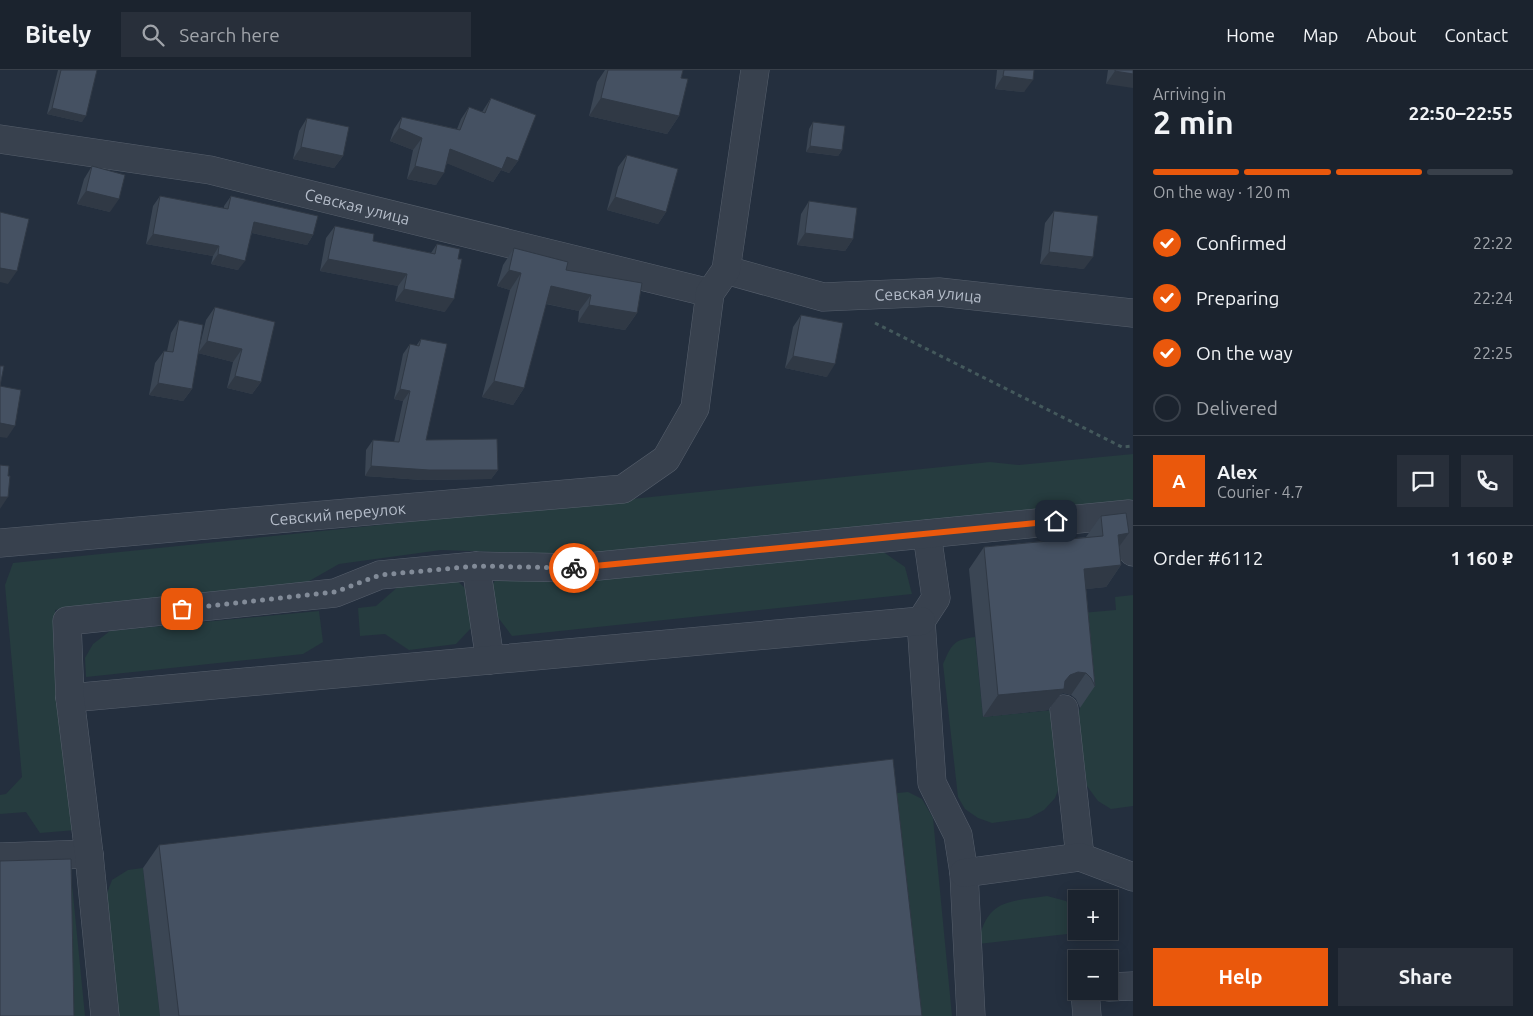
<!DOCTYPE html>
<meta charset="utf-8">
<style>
:root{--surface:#1b232e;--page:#282f3a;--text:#f1f3f6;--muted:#a0a4aa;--line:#39404a;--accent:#ea580c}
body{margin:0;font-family:Ubuntu,sans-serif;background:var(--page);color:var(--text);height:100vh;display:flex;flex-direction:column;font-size:19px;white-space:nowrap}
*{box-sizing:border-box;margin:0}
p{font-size:16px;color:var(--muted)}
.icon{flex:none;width:28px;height:28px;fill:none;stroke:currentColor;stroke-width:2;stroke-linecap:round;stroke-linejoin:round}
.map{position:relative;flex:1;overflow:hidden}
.panel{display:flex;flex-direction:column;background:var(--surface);width:400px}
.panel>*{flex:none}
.controls{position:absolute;left:1068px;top:820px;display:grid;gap:10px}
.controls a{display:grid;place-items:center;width:50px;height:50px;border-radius:0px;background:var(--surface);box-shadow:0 2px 12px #0003,0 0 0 1px var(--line);font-size:25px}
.pin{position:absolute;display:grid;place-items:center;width:42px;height:42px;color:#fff;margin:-21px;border-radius:10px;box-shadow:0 2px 8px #0006}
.courier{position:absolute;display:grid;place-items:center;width:50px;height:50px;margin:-25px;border:4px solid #ea580c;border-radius:50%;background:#fff;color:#222;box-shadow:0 1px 6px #0007}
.headline em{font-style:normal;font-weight:700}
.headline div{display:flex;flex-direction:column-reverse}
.headline{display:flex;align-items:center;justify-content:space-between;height:85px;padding:0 20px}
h1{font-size:32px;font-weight:700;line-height:38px}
.bar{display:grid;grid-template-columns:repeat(4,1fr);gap:8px 5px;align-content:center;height:60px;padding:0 20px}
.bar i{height:6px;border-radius:4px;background:var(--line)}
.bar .selected{background:var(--accent)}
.bar p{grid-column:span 4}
.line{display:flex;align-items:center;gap:12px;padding:0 20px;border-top:1px solid var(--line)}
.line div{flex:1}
.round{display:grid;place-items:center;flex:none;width:52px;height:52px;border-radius:0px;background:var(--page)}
ol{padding:0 20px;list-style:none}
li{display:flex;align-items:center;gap:15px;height:55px}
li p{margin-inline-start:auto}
li .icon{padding:5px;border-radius:50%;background:var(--accent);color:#fff;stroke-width:4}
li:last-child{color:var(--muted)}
li i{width:28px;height:28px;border:2px solid var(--line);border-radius:50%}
.button{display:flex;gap:10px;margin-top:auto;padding:10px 20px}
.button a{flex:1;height:58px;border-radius:0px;background:var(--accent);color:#fff;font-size:20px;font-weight:700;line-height:58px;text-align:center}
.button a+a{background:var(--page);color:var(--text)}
header{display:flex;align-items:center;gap:30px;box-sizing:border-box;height:70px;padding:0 25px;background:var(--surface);border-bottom:1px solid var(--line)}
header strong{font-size:24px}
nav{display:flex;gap:28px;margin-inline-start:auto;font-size:18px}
.search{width:350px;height:45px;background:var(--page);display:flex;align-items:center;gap:12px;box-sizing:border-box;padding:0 18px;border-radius:0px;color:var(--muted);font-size:19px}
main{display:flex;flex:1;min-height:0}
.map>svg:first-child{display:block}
</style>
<header>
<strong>Bitely</strong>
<div class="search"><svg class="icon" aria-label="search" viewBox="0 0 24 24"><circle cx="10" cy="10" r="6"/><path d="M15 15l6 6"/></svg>Search here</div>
<nav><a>Home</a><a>Map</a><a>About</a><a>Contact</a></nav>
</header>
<main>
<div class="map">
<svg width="1133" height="946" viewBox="0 0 1133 946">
<rect width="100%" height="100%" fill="#242f3e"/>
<g fill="#263c3f">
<polygon points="1133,384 1133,430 582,485 441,480 339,494 304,514 55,540 76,760 40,763 26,742 0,744 0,725 6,724 22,707 5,515 13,493 990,392 1019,395"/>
<polygon points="882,481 905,497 912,524 512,566 497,546 490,519 496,509"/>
<polygon points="452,506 467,520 471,558 456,574 409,580 385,564 360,566 358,538 376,536 400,515"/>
<polygon points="1133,525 1133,736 1111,739 1098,731 1087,716 1078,645 1080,638 1081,543 1116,540 1115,527"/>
<polygon points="319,541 323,572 303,584 86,607 85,588 93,574 110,561"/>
<path d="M975,567l8,80 70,-7 8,72 -6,16 -11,12 -15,8 -37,5 -14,-5 -13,-9 -7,-12 -15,-133c9,-20 10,-24 32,-27z"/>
<polygon points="908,722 922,729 933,748 952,946 904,946 878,725"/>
<polygon points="143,798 160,946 116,946 104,831 112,810 128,800"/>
<polygon points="55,802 72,814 85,946 58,946"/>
<path d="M1047,826l19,5 10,12v18l9,1 -107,12c9,-45 29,-42 69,-48z"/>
</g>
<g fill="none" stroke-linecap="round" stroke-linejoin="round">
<g stroke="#565f6c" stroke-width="29">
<g id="minor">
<path id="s1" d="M0,69l210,31 500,123"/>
<path id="s2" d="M726,200l97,27 116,-5 194,21"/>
<polyline points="927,464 936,528 921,551 932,713 958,765 964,803 971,946"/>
<path id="s3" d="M0,473l623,-54 43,-30 29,-51 15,-115 16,-23 29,-200"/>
<polyline points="476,496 490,590"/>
<polyline points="70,628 921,551"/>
<polyline points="1064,639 1080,787"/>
<polyline points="0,787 89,784"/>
<polyline points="964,803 1080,787 1133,807"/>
<polyline points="1109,917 1133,916"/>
<polyline points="1085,921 1087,946"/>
<polyline points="105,946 89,784 70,628 67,551 335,523 380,505 476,496 578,498 1129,444 1133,482"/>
</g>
</g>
<polyline stroke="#44595c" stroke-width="3" stroke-dasharray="4 4" stroke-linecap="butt" points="875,253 1122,377 1133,376"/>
<use href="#minor" stroke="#38414e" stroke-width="28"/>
</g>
<g fill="#3b4654">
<polygon points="58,0 97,0 82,52 47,44"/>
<polygon points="605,0 683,0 681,8 679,46 667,64 589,46 597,12"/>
<polygon points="997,0 1034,0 1024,22 995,19"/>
<polygon points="1108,0 1133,0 1106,14"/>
<polygon points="491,28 518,91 509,103 501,100 493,112 447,93 436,115 407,109 413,80 390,71 394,59 402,47 457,59 461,49 469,37 482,42"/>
<polygon points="307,48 343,86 334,98 293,89 299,61"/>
<polygon points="813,52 842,80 838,86 806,82 809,59"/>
<polygon points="627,85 666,142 658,154 607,140 618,97"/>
<polygon points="92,96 110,142 77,134 84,109"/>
<polygon points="160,126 224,138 224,136 231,126 313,165 307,175 252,163 238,200 211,194 213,186 146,174 153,136"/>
<polygon points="809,131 853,169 845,181 797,175 801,144"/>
<polygon points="1054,141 1084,199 1040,194 1045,153"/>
<polygon points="335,156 373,171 431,183 437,174 445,242 395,231 398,216 320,201 326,168"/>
<polygon points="514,178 566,200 637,243 625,260 578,252 579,241 546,234 524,318 513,335 482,327 510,220 497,216 503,195"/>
<polygon points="215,237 261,312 252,324 227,318 233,292 198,283 206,250"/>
<polygon points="801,245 827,307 785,298 793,257"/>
<polygon points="179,250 192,319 183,331 149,325 155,293 164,281 167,281 171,263"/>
<polygon points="421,269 426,370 498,400 491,409 422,410 365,406 366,380 373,370 394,372 403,331 394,329 403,284 410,274 416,276"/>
<polygon points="1101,446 1119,477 1121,495 1106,517 1086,519 1095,616 1080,638 1076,629 1071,625 1063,623 1060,625 1048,640 983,647 969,499 984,477 1086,467"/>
<polygon points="159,775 922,946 160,946 143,798"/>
</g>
<g fill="#303945">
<polygon points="1115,1 1133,4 1133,18 1106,14"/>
<polygon points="1003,6 1033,10 1024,22 995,19"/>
<polygon points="601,28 679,46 667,64 589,46"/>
<polygon points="52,38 86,46 82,52 47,44"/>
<polygon points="399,58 422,68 413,80 390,71"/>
<polygon points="810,76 842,80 838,86 806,82"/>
<polygon points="301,77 343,86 334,98 293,89"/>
<polygon points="450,79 507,87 518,91 509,103 501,100 493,112 441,91"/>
<polygon points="415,96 444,103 436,115 407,109"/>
<polygon points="86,121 119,129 110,142 77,134"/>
<polygon points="615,127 666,142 658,154 607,140"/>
<polygon points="254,152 313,165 307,175 247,162"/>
<polygon points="805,163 853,169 845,181 797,175"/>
<polygon points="153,164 219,176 213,186 146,174"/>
<polygon points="1049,182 1093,187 1084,199 1040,194"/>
<polygon points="218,184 245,191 238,200 211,194"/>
<polygon points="328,189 407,204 398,216 320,201"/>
<polygon points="0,198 17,201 8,214 0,212"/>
<polygon points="509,200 521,203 510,220 497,216"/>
<polygon points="551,216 591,225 579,241 539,232"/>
<polygon points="404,219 454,229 445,242 395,231"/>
<polygon points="589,235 637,243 625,260 578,252"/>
<polygon points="207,271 242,279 233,292 198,283"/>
<polygon points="793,286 835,294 827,307 785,298"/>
<polygon points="235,306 261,312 252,324 227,318"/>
<polygon points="494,311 524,318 513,335 482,327"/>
<polygon points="158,313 192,319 183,331 149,325"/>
<polygon points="400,319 410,321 403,331 394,329"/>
<polygon points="0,353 15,356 7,368 0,367"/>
<polygon points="371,396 498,400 491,409 422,410 365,406"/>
<polygon points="0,427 8,427 0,439"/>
<polygon points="1129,463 1113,485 1118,465"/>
<polygon points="1121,495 1106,517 1069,521 1084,499"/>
<polygon points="1078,602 1086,603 1071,625 1063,623 1060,625 1048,640 983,647 998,625 1070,605"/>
</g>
<g fill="#455162" stroke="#303945">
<polygon points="61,0 97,0 86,46 52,38"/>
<polygon points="608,0 683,0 681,8 688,9 679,46 601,28"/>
<polygon points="1004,0 1034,0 1033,10 1003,6"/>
<polygon points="1115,0 1133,0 1133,4 1115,1"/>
<polygon points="491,28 536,45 518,91 507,87 502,99 450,79 444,103 415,96 422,68 399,58 402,47 460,60 469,37 485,43"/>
<polygon points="307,48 349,57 343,86 301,77"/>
<polygon points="813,52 845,56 842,80 810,76"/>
<polygon points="627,85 678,99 666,142 615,127"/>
<polygon points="92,96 125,105 119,129 86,121"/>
<polygon points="160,126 228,139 231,126 318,146 313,165 254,152 245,191 218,184 219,176 153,164"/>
<polygon points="809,131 857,138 853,169 805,163"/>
<polygon points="1054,141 1098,146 1093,187 1049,182"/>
<polygon points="0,142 29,149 17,201 0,198"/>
<polygon points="335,156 374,164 373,171 435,184 437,174 460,179 458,189 462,189 454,229 404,219 407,204 328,189"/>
<polygon points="514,178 568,192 566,200 642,213 637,243 589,235 591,225 551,216 524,318 494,311 521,203 509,200"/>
<polygon points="215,237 275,252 261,312 235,306 242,279 207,271"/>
<polygon points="801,245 843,253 835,294 793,286"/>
<polygon points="179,250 203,255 192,319 158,313 164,281 173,282"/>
<polygon points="421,269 447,274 426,370 497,369 498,400 429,400 371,396 373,370 399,372 410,321 400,319 410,274 419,276"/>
<polygon points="0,296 4,296 0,316"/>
<polygon points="0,316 21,320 15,356 0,353"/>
<polygon points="0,395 9,396 8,406 10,406 8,427 0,427"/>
<polygon points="1126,443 1129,463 1118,465 1121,495 1084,499 1095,616 1091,608 1086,603 1078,602 1070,605 1065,611 1064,619 998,625 984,477 1103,466 1101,446"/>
<polygon points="893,689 922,946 179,946 159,775"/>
<polygon points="71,789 74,946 0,946 0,791"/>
</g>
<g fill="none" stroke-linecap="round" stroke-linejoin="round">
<polyline stroke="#828b98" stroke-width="5" stroke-dasharray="0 9" points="182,539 335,522 380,505 476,496 574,498"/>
<polyline stroke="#ea580c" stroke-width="6" points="574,498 1056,451"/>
</g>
<g text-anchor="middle" stroke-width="5" stroke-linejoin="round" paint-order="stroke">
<g font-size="16" fill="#b4bcc9" stroke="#1d2633">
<text dy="6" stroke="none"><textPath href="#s1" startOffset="364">Севская улица</textPath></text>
<text dy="6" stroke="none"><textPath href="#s2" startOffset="206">Севская улица</textPath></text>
<text dy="6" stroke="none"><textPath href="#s3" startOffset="339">Севский переулок</textPath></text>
</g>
</g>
</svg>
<div class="controls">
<a>+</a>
<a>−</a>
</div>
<div class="pin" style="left:182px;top:539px;background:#ea580c"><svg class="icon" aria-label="bag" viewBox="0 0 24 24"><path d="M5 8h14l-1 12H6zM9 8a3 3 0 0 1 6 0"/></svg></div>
<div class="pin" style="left:1056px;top:451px;background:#1f2937"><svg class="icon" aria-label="home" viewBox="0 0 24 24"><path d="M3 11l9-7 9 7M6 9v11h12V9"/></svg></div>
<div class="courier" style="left:574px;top:498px"><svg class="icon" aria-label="bike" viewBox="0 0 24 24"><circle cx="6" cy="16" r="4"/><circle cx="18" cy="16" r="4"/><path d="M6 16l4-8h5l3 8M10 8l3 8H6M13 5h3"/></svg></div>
</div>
<section class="panel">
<div class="headline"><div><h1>2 min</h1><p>Arriving in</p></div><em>22:50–22:55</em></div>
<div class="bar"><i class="selected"></i><i class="selected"></i><i class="selected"></i><i></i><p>On the way · 120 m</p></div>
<ol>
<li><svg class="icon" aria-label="check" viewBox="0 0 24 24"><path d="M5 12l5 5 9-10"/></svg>Confirmed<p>22:22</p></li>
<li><svg class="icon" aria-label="check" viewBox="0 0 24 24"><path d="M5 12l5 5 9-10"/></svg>Preparing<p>22:24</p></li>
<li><svg class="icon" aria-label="check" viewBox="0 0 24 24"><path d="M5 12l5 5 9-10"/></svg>On the way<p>22:25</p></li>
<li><i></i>Delivered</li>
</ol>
<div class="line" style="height:90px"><b class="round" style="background:var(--accent);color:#fff">A</b><div><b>Alex</b><p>Courier · 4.7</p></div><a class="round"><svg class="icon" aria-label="chat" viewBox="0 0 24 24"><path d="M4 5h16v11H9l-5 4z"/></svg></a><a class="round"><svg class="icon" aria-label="phone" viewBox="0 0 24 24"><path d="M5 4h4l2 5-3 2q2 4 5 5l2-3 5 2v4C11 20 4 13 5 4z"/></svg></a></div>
<div class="line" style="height:65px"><div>Order #6112</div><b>1 160 ₽</b></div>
<div class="button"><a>Help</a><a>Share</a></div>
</section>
</main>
